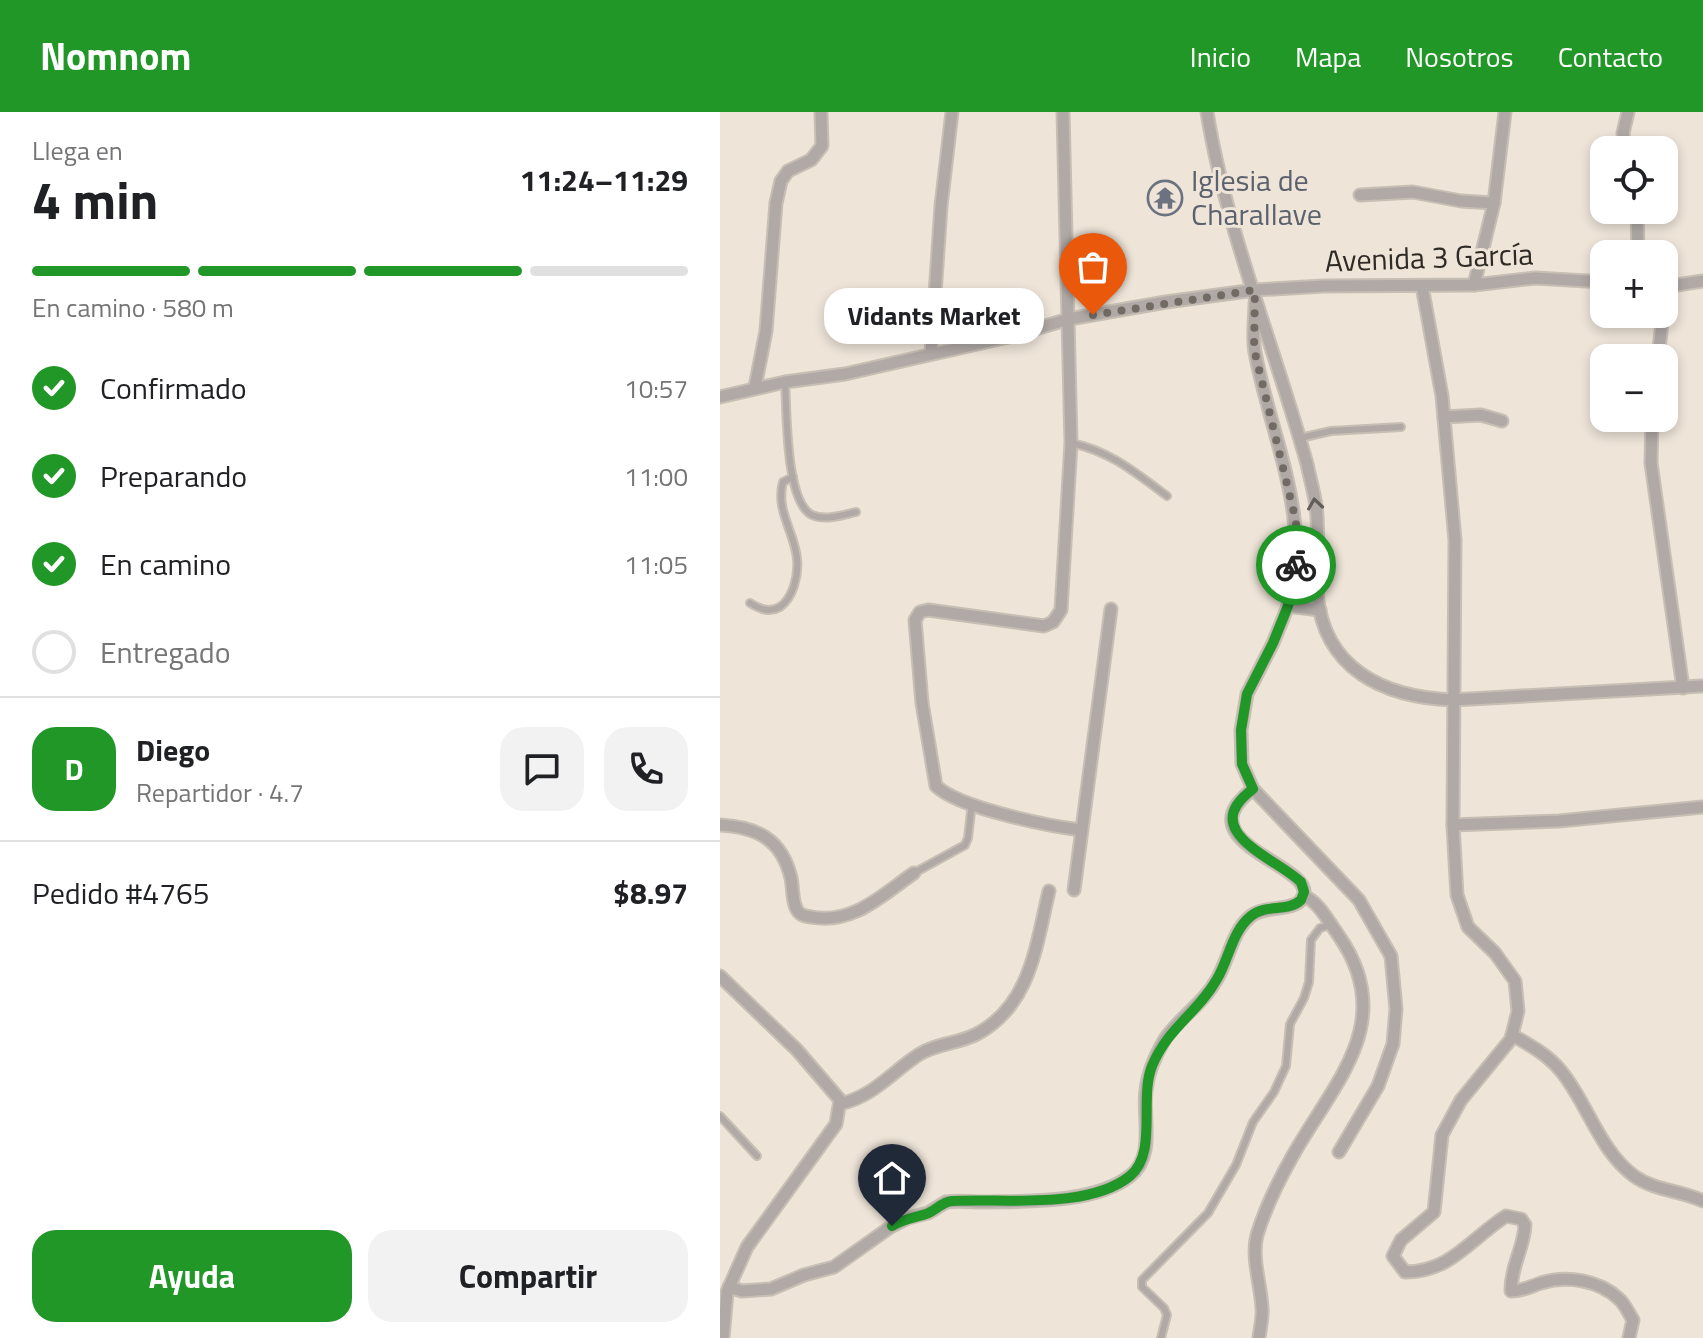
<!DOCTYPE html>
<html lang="es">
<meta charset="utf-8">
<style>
:root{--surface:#fff;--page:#f2f2f2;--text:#202124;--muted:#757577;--line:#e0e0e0;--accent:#209727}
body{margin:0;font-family:"Titillium Web",sans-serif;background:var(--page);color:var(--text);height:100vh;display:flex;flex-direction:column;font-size:30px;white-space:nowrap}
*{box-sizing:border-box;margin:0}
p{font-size:26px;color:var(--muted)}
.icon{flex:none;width:44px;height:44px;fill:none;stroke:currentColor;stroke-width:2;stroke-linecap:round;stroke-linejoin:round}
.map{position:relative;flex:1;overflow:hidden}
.sheet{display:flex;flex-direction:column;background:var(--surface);width:720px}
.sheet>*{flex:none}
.tools{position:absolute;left:870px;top:24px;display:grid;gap:16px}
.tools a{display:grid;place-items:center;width:88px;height:88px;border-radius:16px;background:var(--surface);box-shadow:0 4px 12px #0003;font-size:40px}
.pin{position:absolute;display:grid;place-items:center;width:68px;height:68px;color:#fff;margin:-82px -34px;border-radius:50% 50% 50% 0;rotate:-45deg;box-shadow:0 0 8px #0007}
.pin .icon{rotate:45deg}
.courier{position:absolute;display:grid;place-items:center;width:80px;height:80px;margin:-40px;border:6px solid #209727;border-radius:50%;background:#fff;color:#222;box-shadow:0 2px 10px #0007}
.bubble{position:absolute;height:56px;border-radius:24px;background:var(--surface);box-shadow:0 4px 12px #0003;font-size:26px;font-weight:700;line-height:56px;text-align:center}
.headline em{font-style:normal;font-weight:700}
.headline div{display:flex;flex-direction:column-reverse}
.headline{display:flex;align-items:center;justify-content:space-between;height:136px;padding:0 32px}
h1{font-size:52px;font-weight:700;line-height:60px}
.bar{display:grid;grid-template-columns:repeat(4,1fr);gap:12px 8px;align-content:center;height:96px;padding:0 32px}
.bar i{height:10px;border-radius:6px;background:var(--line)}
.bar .on{background:var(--accent)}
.bar p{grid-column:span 4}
.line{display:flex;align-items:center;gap:20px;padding:0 32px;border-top:2px solid var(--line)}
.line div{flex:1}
.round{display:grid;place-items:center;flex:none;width:84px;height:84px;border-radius:24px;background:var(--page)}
ol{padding:0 32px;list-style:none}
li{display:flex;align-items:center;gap:24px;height:88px}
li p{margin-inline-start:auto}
li .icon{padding:8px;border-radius:50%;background:var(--accent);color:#fff;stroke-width:4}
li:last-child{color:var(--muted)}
li i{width:44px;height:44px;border:4px solid var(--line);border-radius:50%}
.action{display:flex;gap:16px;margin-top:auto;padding:16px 32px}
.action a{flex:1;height:92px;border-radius:24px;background:var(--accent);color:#fff;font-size:32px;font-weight:700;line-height:92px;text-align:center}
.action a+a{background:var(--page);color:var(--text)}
header{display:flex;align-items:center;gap:48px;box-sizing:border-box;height:112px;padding:0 40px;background:var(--accent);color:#fff}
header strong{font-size:38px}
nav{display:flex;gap:44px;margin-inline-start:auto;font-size:28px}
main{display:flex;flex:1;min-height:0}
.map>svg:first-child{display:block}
</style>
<header>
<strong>Nomnom</strong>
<nav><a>Inicio</a><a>Mapa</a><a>Nosotros</a><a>Contacto</a></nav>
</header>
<main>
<section class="sheet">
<div class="headline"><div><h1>4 min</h1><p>Llega en</p></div><em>11:24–11:29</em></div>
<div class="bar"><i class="on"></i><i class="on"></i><i class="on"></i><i></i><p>En camino · 580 m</p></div>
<ol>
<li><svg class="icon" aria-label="check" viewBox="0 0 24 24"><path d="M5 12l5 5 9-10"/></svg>Confirmado<p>10:57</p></li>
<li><svg class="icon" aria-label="check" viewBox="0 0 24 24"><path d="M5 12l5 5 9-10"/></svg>Preparando<p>11:00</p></li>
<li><svg class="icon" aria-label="check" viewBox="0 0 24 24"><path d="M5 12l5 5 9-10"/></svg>En camino<p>11:05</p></li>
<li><i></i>Entregado</li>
</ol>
<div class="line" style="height:144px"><b class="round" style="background:var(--accent);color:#fff">D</b><div><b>Diego</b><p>Repartidor · 4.7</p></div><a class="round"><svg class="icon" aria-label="chat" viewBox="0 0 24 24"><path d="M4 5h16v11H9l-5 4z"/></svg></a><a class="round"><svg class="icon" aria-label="phone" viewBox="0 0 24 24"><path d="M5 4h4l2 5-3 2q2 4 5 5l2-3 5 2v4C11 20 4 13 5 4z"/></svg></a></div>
<div class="line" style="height:104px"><div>Pedido #4765</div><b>$8.97</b></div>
<div class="action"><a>Ayuda</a><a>Compartir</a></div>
</section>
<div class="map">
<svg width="983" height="1226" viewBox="0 0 983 1226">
<rect width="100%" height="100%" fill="#eee4d8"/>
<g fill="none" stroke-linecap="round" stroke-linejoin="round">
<g stroke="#c8bfb4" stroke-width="10">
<g id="lane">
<path d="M65,270c2,27 0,120 27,133 13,6 31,0 44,-3"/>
<polyline points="580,326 611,319 681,315"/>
<path d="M351,331c39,8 65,30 96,53"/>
<path d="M30,491c10,6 19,10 30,4 7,-5 11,-12 14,-21 14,-43 -21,-67 -11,-104l10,-5"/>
<polyline points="194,761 245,733 248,726 252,691"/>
<polyline points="0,1004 37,1044"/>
<polyline points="441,1226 447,1203 444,1196 422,1175 422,1168 488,1101 516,1053 533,1010 554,980 566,954 570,912 584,886 589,870 591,828 600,816 611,813"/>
</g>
</g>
<g stroke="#c8bfb4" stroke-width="15">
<g id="street">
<path d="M343,0l8,331 -10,167 -8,12 -9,4 -116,-16 -8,2 -5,8 7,83 14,83c23,22 112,40 145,44"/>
<path d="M487,0c19,118 68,236 100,352 3,14 7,28 9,42 4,29 -1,58 1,87 7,77 67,104 135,107l251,-14"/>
<polyline points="905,38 903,21 908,0"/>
<polyline points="640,83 693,80 741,89 774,91"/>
<polyline points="917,98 918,142"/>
<polyline points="754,173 774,91 785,0"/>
<path d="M702,174l20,110 13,144 -2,285 4,70 11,32 27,26 20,28 3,30 -7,28 -50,61 -19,35 -8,77 -33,28 -8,16 12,16c46,0 65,-33 101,-56l15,3 4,6c-1,23 -14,40 -14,66 12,0 18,-4 30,-8 26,-8 58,-3 78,16 6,5 10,15 14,21l-4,18"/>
<polyline points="944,175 983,169"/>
<path d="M535,191c0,16 -3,34 0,49 15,83 59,169 33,254"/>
<polyline points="944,194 946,175"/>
<polyline points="211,241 221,94 232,0"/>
<polyline points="938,246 943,202"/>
<polyline points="35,275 46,219 56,91 61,69 68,59 91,48 102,34 101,0"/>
<polyline points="0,285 65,270 125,262 288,225 349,207 446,190 535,178 604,174 754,173 815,166 884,170"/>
<polyline points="724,305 761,303 782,309"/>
<polyline points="932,306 931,351 963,576"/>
<polyline points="600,498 568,494 553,531 527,582 521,618 522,652 533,677 639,788 671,844 676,897 673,932 658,974 619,1040"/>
<path d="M0,713c38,2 62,15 71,53 2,9 1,21 5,30 3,7 8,8 15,9 42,8 71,-22 103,-44"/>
<polyline points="733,713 839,709 983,695"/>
<polyline points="354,778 391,497"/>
<polyline points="0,864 77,938 120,988 116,1012 27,1135 7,1180 3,1226"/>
<path d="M792,923c18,10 36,20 49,36 27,33 38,79 73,105 21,15 46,14 69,25"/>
<path d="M120,992c34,-8 51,-31 78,-49 18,-12 40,-11 59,-21 54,-29 59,-89 72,-143"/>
<path d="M9,1175l13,4 29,-2 33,-14 30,-8 58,-41 16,-8 20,-5 18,-11c11,-2 24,0 36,0 43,-1 112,2 148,-26 26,-20 12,-59 16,-86 2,-18 10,-36 19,-51 15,-22 39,-36 52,-60 12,-20 15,-48 34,-63 15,-12 49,-3 53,-22 5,-31 -121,-52 -51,-105"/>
<path d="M539,1226c1,-10 4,-20 3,-30 -1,-23 -11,-50 -5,-73 8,-26 22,-55 35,-78 41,-74 107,-134 47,-221 -9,-12 -21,-36 -36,-40"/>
</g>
</g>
<use href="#lane" stroke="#b0a9a6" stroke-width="6"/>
<use href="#street" stroke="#b0a9a6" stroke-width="11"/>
</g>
<defs><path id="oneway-chevron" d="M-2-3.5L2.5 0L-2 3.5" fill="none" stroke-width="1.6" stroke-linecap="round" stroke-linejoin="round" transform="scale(2)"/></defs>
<use stroke="#625d59" href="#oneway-chevron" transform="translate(595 392) rotate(-98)"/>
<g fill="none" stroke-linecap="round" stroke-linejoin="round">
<polyline stroke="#716b64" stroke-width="8" stroke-dasharray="0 14.4" points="373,203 535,178 534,237 576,409 576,453"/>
<path stroke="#209727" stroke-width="10" d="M172,1114c11,-7 22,-8 34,-12 10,-3 15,-12 26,-13 51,-3 136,9 178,-25 28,-23 9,-78 22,-110 17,-40 46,-53 65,-87 12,-20 15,-48 34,-63 16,-13 36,-3 50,-16l3,-8 -3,-10c-27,-25 -105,-51 -48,-93l-11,-25 -1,-34 6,-36 26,-51 15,-37 6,-19 2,-22"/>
</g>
<defs>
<g id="temple-ring" transform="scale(1.8)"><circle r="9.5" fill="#eee4d8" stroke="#6b7280" stroke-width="1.5"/><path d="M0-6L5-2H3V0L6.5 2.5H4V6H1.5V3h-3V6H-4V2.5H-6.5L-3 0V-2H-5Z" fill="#6b7280"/></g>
</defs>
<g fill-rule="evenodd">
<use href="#temple-ring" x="445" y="86"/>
</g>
<g text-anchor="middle" stroke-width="6" stroke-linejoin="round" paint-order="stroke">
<g font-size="30" fill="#5b616d" stroke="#eee4d8" text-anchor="start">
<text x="471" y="79">Iglesia de<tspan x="471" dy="34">Charallave</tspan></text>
</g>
<g font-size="30" fill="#2e2a25" stroke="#eee4d8">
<text transform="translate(709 146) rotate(-2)" y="10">Avenida 3 García</text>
</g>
</g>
</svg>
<div class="tools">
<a><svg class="icon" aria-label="locate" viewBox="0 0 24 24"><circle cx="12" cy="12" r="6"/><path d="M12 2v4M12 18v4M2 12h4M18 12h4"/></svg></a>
<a>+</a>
<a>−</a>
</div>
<div class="pin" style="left:373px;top:203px;background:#ea580c"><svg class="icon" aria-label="bag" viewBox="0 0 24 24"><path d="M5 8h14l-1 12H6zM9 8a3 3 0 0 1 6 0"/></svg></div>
<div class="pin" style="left:172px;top:1114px;background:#1f2937"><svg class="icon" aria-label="home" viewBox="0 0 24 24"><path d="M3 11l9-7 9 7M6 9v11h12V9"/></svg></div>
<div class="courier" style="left:576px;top:453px"><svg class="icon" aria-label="bike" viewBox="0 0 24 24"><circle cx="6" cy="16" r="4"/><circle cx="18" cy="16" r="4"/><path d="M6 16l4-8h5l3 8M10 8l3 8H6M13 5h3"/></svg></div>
<div class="bubble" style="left:104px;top:176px;width:220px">Vidants Market</div>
</div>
</main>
